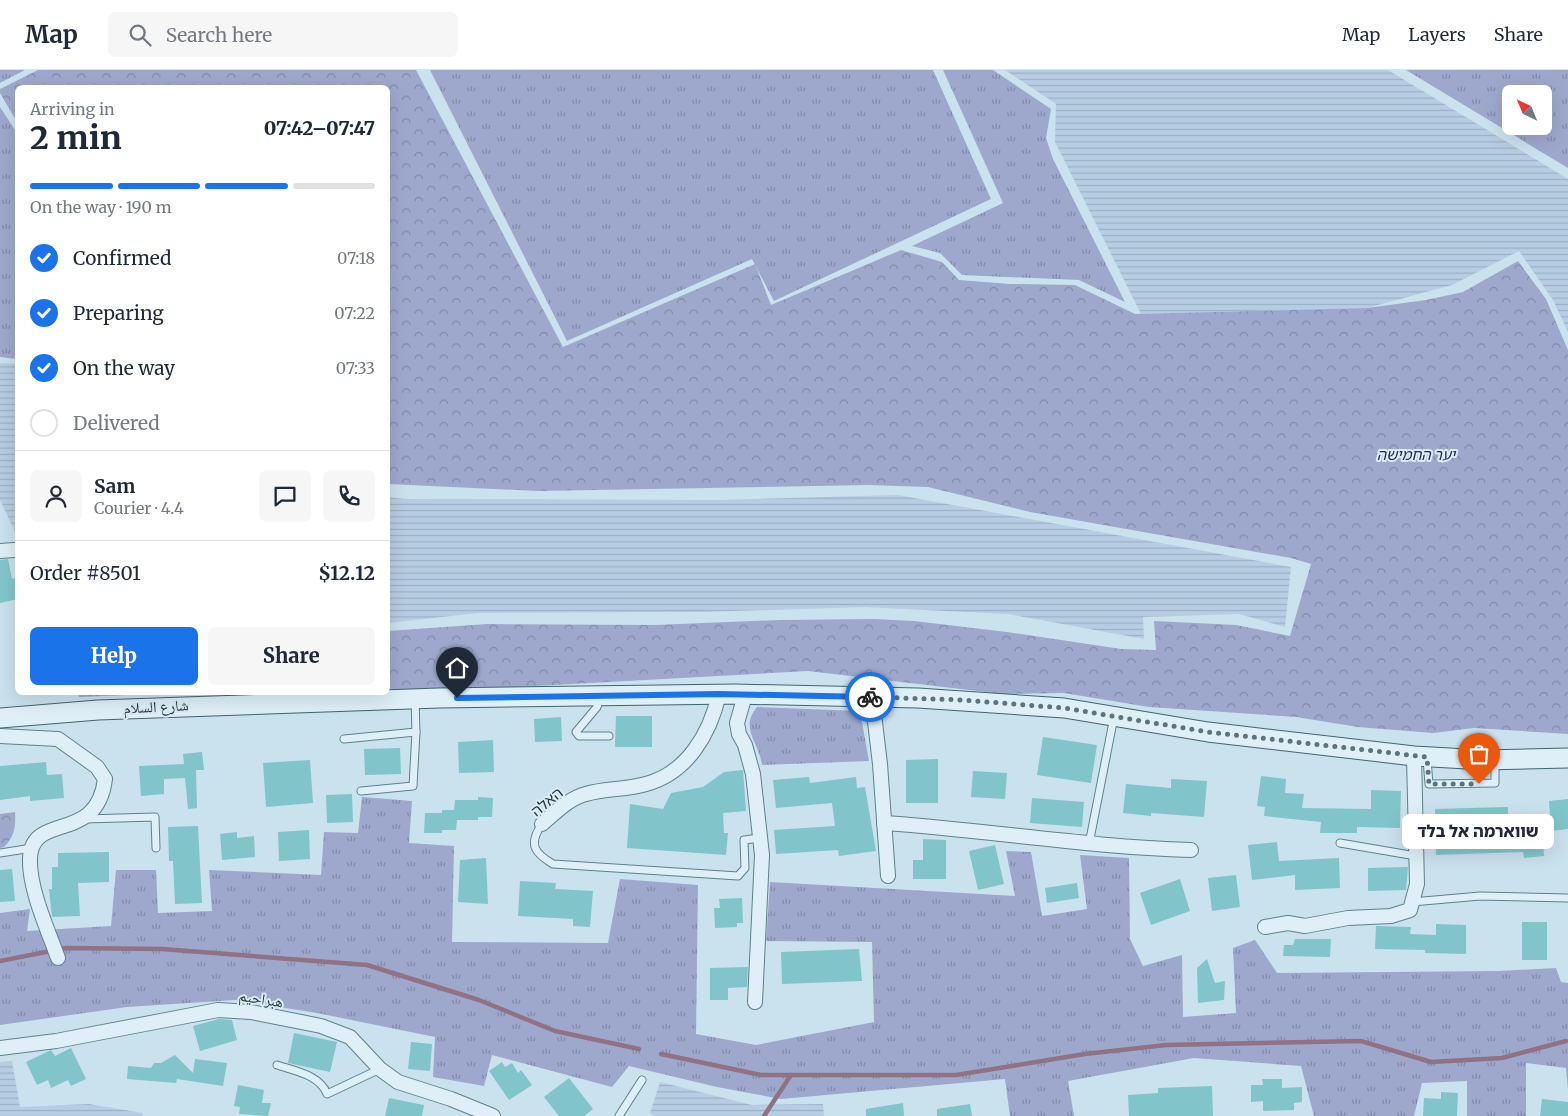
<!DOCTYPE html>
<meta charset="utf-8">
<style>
:root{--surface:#fff;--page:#f6f6f7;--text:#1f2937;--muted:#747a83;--line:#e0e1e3;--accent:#1a73e8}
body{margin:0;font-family:Merriweather,"Noto Naskh Arabic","Noto Sans Hebrew",serif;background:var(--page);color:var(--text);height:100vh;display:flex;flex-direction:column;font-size:19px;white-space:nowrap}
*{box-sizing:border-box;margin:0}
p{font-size:16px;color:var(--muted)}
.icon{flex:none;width:28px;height:28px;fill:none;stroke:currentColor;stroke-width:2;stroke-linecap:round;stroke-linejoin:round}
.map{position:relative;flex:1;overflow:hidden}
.sheet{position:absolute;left:15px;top:15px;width:375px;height:610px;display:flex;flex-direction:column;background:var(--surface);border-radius:8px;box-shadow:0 5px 20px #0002}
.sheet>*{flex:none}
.needle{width:32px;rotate:316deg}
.controls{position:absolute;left:1502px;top:15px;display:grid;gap:10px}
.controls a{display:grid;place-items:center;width:50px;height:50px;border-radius:8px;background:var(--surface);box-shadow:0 5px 20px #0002;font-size:25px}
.pin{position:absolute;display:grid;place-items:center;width:42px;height:42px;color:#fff;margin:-51px -21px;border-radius:50% 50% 50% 0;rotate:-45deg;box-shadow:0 0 5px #0007}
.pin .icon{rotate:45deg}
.courier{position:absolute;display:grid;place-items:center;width:50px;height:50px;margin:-25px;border:4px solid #1a73e8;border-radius:50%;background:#fff;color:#222;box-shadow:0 1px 6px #0007}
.bubble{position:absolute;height:35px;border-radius:8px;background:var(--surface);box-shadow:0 5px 20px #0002;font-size:16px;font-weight:800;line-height:35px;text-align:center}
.overview em{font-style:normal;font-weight:800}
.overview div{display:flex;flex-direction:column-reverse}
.overview{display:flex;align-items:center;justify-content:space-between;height:85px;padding:0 15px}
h1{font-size:32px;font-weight:800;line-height:38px}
.bar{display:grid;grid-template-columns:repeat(4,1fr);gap:8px 5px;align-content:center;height:60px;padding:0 15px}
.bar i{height:6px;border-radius:4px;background:var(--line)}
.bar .selected{background:var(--accent)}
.bar p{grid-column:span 4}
.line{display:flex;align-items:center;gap:12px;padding:0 15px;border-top:1px solid var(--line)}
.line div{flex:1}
.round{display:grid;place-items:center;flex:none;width:52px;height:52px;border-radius:8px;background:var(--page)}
ol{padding:0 15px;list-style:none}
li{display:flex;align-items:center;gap:15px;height:55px}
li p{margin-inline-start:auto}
li .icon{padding:5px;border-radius:50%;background:var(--accent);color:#fff;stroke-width:4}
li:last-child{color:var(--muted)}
li i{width:28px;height:28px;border:2px solid var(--line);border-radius:50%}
.action{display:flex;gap:10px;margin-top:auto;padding:10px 15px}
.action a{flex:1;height:58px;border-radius:8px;background:var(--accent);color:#fff;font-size:20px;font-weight:800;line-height:58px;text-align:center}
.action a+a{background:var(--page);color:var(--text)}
header{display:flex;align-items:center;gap:30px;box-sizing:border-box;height:70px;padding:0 25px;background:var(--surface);border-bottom:1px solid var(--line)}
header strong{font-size:24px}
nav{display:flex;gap:28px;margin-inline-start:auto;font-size:18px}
.search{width:350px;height:45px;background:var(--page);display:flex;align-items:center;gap:12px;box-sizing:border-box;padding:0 18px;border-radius:8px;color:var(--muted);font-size:19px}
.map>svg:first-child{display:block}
</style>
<header>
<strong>Map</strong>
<div class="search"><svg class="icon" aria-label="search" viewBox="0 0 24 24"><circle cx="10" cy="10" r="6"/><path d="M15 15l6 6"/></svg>Search here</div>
<nav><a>Map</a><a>Layers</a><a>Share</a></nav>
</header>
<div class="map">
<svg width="1568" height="1046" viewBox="0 0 1568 1046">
<defs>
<pattern id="farmland-rules" width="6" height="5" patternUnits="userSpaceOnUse" patternTransform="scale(1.25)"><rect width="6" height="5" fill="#b7cde3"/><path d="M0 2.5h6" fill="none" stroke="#9db1c4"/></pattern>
<pattern id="grass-tufts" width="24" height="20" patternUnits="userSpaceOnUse" patternTransform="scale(1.25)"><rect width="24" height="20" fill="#9ea8cc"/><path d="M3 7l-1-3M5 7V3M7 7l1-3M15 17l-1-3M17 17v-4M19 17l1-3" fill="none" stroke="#808aa7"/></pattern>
<pattern id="forest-crowns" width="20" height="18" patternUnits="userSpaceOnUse" patternTransform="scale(1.25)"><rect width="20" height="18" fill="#9ea8cc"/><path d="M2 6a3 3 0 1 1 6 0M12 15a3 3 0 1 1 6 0" fill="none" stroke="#808aa7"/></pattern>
</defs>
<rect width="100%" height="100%" fill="#cae1ee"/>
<g fill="url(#farmland-rules)">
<polygon points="1005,0 1388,0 1568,109 1568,262 1553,230 1519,181 1452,215 1367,238 1141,244 1055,72 1056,34"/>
<polygon points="0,293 17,294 17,466 0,430"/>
<polygon points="898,425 1291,497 1285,557 1239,544 1143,547 1144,569 1008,544 864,537 702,542 478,543 388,553 388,427 406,429 718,430"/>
<polygon points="12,991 20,1037 89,1034 143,1043 142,1046 0,1046 0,992"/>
<polygon points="660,1012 752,1035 823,1034 824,1046 654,1046 650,1043"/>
</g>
<g fill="url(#grass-tufts)" fill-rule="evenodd">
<polygon points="0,0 25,0 0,13"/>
<polygon points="430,0 933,0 991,129 774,231 752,189 567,271"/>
<polygon points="943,0 993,0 1051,39 1046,68 1053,89 1125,232 1079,210 962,205 940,183 912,176 1003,133"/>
<path d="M1406,0h162v98zM1511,24h33v32h-33z"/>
<polygon points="0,37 17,63 17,289 0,287"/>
<path d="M757,637l103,4 9,50 -107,4c-3,-24 -23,-36 -5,-58z"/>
<polygon points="362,727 412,731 409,773 454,776 452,872 608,873 620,809 698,815 696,964 756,975 874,952 872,872 766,871 770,812 1015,826 1006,781 1031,782 1042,846 1087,839 1080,785 1129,788 1130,869 1143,896 1182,885 1183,947 1236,943 1233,878 1255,870 1277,903 1499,901 1556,898 1561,912 1568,913 1568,1020 1566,998 1526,993 1526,1046 1467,1046 1467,1011 1422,1013 1414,1046 1314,1046 1301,996 1194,988 1068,1011 1074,1046 1010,1046 1005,1009 781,1029 717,1017 629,996 612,1017 492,985 484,1016 433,1007 435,967 317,943 235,930 127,937 0,955 0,843 30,839 27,861 111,856 116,800 156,800 158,843 212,841 209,800 321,805 324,762 358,763"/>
</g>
<g fill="url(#forest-crowns)">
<polygon points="38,0 416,0 563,277 755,194 771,235 901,180 942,192 959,210 1010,214 1075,215 1135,244 1367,238 1426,230 1463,222 1518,191 1546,229 1568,280 1568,664 1474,658 1433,663 1358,657 1296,647 1149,637 1064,623 1003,624 808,601 447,621 388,619 388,561 487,554 655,555 779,550 874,549 914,551 1007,562 1121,579 1156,580 1154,551 1236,555 1290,566 1311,494 1291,488 1030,442 928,417 868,415 538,421 388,414 388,18 18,18 17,52 0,23 0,19"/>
<polygon points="78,622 176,622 176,623 79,627"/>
<path d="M15,742c1,15 -1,25 -11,35l-4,1v-34z"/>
</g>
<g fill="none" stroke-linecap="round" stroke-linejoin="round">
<g stroke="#917184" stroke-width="4.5">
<polyline points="0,891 66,878 162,879 367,895 479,930 555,961 639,979"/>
<polyline points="661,984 761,1005 956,1005 1085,984 1166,975 1361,971 1431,992 1502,988 1566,971"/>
<polyline points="764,1046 791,1005"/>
</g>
</g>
<g fill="#81c5cb">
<polygon points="8,489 12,509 18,507 18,529 0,533 0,490"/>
<polygon points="616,646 652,646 652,677 615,677"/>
<polygon points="561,647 562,671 535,672 534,649"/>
<polygon points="1043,667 1097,675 1091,713 1037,705"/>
<polygon points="493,670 494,702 459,703 458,672"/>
<polygon points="400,678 401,704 365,705 364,679"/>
<polygon points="202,682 204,700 196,700 197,738 188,739 185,708 164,709 164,724 141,726 139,696 184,694 183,684"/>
<polygon points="938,689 938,733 906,733 906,690"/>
<polygon points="310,690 313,733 266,737 263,693"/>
<polygon points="46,692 47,705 62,704 64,728 30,731 30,726 0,730 0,696"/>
<polygon points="743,700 746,741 723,743 724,763 728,763 726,785 627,778 630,734 663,739 671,723 703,717 724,702"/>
<polygon points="973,701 1007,703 1005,729 971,727"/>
<polygon points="1261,706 1286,709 1285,723 1304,724 1302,738 1371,739 1371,720 1401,721 1400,758 1357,757 1357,763 1320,763 1321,752 1264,746 1265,737 1257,736"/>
<polygon points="809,707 810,713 856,707 857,718 865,717 876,781 839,786 838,780 776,784 774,760 835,756 832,733 776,738 773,710"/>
<polygon points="1171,709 1207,711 1204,747 1151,743 1151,746 1123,743 1126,714 1171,718"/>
<polygon points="352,724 353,752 327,753 326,725"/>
<polygon points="478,727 493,728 492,747 478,747 478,750 457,750 456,760 442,760 442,763 424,763 425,743 442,743 442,740 454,740 455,730 478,730"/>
<polygon points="1032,728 1084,732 1082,757 1030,753"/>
<polygon points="1568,729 1568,759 1551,761 1549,731"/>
<polygon points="1508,737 1508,758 1542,756 1544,786 1524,788 1523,782 1436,785 1435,739"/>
<polygon points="198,756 202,833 175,834 173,791 169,791 168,757"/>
<polygon points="309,760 310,789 279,791 278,762"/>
<polygon points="237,762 237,768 254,766 255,787 222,790 220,764"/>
<polygon points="923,769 946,770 946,809 913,809 913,790 923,790"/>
<polygon points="1277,772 1279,791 1339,788 1340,818 1295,820 1295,805 1252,810 1248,775"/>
<polygon points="995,775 1004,814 978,820 969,781"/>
<polygon points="109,782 109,812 78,813 80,846 52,847 49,819 52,819 52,797 58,797 58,783"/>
<polygon points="486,788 488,834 458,832 460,790"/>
<polygon points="1408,797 1406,820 1368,821 1368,798"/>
<polygon points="12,799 15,831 0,832 0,800"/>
<polygon points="1236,805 1240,837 1212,841 1208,808"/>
<polygon points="1180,809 1190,841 1151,855 1140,823"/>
<polygon points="520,811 556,813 555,819 593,821 590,857 573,856 573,849 518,846"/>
<polygon points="1077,813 1079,828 1047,833 1045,818"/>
<polygon points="742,828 743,853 737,853 737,857 715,858 714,838 720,838 719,829"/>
<rect x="1522" y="852" width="25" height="38"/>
<polygon points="1436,854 1466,855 1466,884 1425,883 1425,880 1375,879 1376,856 1411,857 1410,864 1436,865"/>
<polygon points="1295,869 1331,869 1330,887 1283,886 1284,875 1293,875"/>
<polygon points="859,879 862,911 782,914 781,882"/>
<polygon points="1207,889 1215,913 1225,911 1224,930 1198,933 1197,898"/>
<polygon points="748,897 747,917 728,918 728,930 710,930 710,898"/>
<polygon points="219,949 232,950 237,970 200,981 193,956"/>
<polygon points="294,963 337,972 330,1002 288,993"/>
<polygon points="411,972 432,974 430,1001 408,999"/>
<polygon points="71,978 86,1009 71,1016 68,1010 51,1018 48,1010 37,1015 26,992 51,980 55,986"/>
<polygon points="175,985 193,1003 195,989 227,993 223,1016 177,1009 176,1013 127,1009 128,996 151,998 154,993 161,993"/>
<polygon points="502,992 505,997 512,993 518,1003 521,1000 532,1015 509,1030 489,1001"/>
<polygon points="569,1008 593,1039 584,1046 559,1046 544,1027"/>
<polygon points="1262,1009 1282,1009 1282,1018 1302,1017 1302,1032 1294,1033 1294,1040 1263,1041 1263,1031 1251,1032 1251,1015 1263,1015"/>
<polygon points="238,1015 264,1020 262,1033 271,1033 268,1046 239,1044 240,1037 234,1036"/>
<polygon points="1212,1016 1213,1046 1129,1046 1128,1025 1158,1023 1158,1018"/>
<polygon points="1441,1022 1458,1023 1457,1046 1423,1046 1424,1028 1441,1029"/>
<polygon points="389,1028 424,1035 422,1046 385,1046"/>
<polygon points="1542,1029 1568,1032 1568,1046 1540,1046"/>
<polygon points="903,1033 904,1046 866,1046 866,1039"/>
<polygon points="970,1034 972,1046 937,1046 937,1039"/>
</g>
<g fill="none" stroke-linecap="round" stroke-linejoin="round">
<g stroke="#5e828a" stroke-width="9">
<g id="lane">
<polyline points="600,626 597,637 576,662 579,666 609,666"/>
<polyline points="344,669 416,662"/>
<polyline points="1427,689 1429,714 1495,713 1495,691"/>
<polyline points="361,721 413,716 416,662 415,629"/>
<polyline points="85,749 155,747 156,778"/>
<path d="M542,754c-14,20 -8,29 11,40l185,12 7,-8 -1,-28 16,-2"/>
<polyline points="1340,773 1416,786"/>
<polyline points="1089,774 1114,647"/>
<polyline points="0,783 32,778"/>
<polyline points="1412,832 1480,826 1568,828"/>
<path d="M277,995c18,6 43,10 50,29l53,-25"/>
<polyline points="619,1046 642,1010"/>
</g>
</g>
<g stroke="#5e828a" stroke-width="16">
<g id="street">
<polyline points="0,481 14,480"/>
<polyline points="745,625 737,653 739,664 745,675 753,704 762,785 755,932"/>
<polyline points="872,627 880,694 888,806"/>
<path d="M0,666l58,3 39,28 8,12c-8,66 -74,32 -75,80 -1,30 18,71 28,99"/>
<path d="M884,753c103,7 204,24 307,27"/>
<path d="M542,754c13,-11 27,-26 44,-30 19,-6 40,-4 60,-10 41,-11 64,-50 73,-90"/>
<polyline points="1265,857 1288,853 1305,856 1348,848 1391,846 1410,840 1417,814 1414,686"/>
<polyline points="0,978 56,971 218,940 251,942 321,956 350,967 380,999 398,1012 451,1029 493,1046"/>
</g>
</g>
<g stroke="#41656d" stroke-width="21">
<polyline id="secondary" points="0,648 98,640 439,628 735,624 918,628 1064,638 1208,662 1414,686 1485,690 1568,688"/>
</g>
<use href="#lane" stroke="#deeff8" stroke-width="7"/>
<use href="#street" stroke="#deeff8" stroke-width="14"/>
<use href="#secondary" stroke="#deeff8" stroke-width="19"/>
</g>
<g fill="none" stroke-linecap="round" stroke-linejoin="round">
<polyline stroke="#5c737a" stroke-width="5" stroke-dasharray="0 9" points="870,627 963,630 1064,638 1208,662 1427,687 1429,714 1479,714"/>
<polyline stroke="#1a73e8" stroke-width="6" points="457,628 719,624 870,627"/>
</g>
<g text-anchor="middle" stroke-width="4" stroke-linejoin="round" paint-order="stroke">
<g font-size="15" font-style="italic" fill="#292d57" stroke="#daebf5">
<text x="1416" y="390">יער החמישה</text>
</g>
<g font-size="15" fill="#21383b" stroke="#daebf5">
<text transform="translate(156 637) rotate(-3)" y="5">شارع السلام</text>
<text transform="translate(547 732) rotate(-39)" y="5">האלה</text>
<text transform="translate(261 929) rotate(9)" y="5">هبراحيم</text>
</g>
</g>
</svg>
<div class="controls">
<a><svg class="needle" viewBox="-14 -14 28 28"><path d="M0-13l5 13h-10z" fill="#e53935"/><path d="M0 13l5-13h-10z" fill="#747a83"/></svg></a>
</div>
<div class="pin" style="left:1479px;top:714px;background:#ea580c"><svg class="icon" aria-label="bag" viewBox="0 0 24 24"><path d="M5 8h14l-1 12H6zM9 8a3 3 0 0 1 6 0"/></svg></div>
<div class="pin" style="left:457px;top:628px;background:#1f2937"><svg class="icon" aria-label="home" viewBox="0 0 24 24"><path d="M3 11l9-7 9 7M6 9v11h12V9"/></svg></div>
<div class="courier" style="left:870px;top:627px"><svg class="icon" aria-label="bike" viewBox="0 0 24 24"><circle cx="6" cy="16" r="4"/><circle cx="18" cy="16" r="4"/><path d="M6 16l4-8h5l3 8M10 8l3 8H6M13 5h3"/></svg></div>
<div class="bubble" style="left:1402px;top:744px;width:152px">שווארמה אל בלד</div>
<section class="sheet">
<div class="overview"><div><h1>2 min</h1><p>Arriving in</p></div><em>07:42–07:47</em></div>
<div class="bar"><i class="selected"></i><i class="selected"></i><i class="selected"></i><i></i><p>On the way · 190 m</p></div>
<ol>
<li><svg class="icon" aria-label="check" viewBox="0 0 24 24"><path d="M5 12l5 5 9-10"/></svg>Confirmed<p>07:18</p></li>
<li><svg class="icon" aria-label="check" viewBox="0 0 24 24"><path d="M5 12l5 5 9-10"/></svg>Preparing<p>07:22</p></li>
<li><svg class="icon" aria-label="check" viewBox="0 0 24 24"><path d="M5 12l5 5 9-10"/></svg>On the way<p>07:33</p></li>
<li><i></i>Delivered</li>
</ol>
<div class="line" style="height:90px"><a class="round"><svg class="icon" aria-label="person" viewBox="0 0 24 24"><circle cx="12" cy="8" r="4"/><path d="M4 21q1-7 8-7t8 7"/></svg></a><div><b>Sam</b><p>Courier · 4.4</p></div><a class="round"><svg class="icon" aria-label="chat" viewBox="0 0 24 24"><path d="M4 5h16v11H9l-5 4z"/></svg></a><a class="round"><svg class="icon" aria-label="phone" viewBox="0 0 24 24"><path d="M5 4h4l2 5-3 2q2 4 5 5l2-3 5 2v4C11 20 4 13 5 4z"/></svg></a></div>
<div class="line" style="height:65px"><div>Order #8501</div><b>$12.12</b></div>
<div class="action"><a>Help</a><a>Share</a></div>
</section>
</div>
